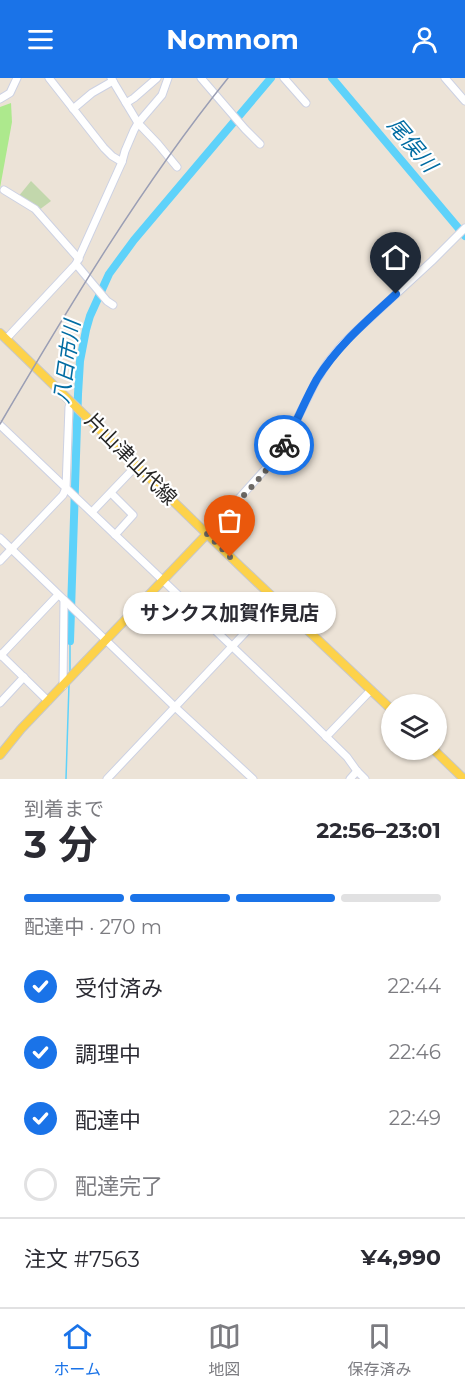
<!DOCTYPE html>
<html lang="ja">
<meta charset="utf-8">
<style>
:root{--surface:#fff;--page:#f2f2f3;--text:#2b2b33;--muted:#7c7c81;--line:#e1e1e2;--accent:#1a73e8}
body{margin:0;font-family:Montserrat,"Noto Sans JP",sans-serif;background:var(--page);color:var(--text);height:100vh;display:flex;flex-direction:column;font-size:22px;white-space:nowrap}
*{box-sizing:border-box;margin:0}
p{font-size:20px;color:var(--muted)}
.icon{flex:none;width:33px;height:33px;fill:none;stroke:currentColor;stroke-width:2;stroke-linecap:round;stroke-linejoin:round}
.map{position:relative;height:701px;overflow:hidden}
.drawer{display:flex;flex-direction:column;background:var(--surface);flex:1}
.drawer>*{flex:none}
.controls{position:absolute;left:381px;top:616px;display:grid;gap:12px}
.controls a{display:grid;place-items:center;width:66px;height:66px;border-radius:50%;background:var(--surface);box-shadow:0 2px 4px #0004;font-size:30px}
.pin{position:absolute;display:grid;place-items:center;width:51px;height:51px;color:#fff;margin:-62px -26px;border-radius:50% 50% 50% 0;rotate:-45deg;box-shadow:0 0 6px #0007}
.pin .icon{rotate:45deg}
.courier{position:absolute;display:grid;place-items:center;width:60px;height:60px;margin:-30px;border:4px solid #1a73e8;border-radius:50%;background:#fff;color:#222;box-shadow:0 2px 8px #0007}
.bubble{position:absolute;height:42px;border-radius:21px;background:var(--surface);box-shadow:0 2px 4px #0004;font-size:20px;font-weight:700;line-height:42px;text-align:center}
.summary em{font-style:normal;font-weight:700}
.summary div{display:flex;flex-direction:column-reverse}
.summary{display:flex;align-items:center;justify-content:space-between;height:102px;padding:0 24px}
h1{font-size:39px;font-weight:700;line-height:45px}
.bar{display:grid;grid-template-columns:repeat(4,1fr);gap:9px 6px;align-content:center;height:72px;padding:0 24px}
.bar i{height:8px;border-radius:4px;background:var(--line)}
.bar .on{background:var(--accent)}
.bar p{grid-column:span 4}
.line{display:flex;align-items:center;gap:15px;padding:0 24px;border-top:2px solid var(--line)}
.line div{flex:1}
ol{padding:0 24px;list-style:none}
li{display:flex;align-items:center;gap:18px;height:66px}
li p{margin-inline-start:auto}
li .icon{padding:6px;border-radius:50%;background:var(--accent);color:#fff;stroke-width:4}
li:last-child{color:var(--muted)}
li i{width:33px;height:33px;border:3px solid var(--line);border-radius:50%}
header{display:flex;justify-content:space-between;align-items:center;height:78px;padding:0 24px;background:var(--accent);color:#fff;font-size:27px;font-weight:700}
.menu{display:flex;justify-content:space-around;align-items:center;height:84px;border-top:2px solid var(--line);background:var(--surface);font-size:16px;color:var(--muted)}
.menu a{display:grid;justify-items:center;gap:3px}
.menu .on{color:var(--accent)}
.map>svg:first-child{display:block}
</style>
<header><svg class="icon" aria-label="menu" viewBox="0 0 24 24"><path d="M4 6h16M4 12h16M4 18h16"/></svg>Nomnom<svg class="icon" aria-label="person" viewBox="0 0 24 24"><circle cx="12" cy="8" r="4"/><path d="M4 21q1-7 8-7t8 7"/></svg></header>
<div class="map">
<svg width="465" height="701" viewBox="0 0 465 701">
<rect width="100%" height="100%" fill="#ece3d7"/>
<polygon fill="#ade98d" points="11,25 12,44 0,110 0,29"/>
<polygon fill="#c2d7ac" points="31,103 51,123 39,132 18,119"/>
<g fill="none" stroke-linecap="round" stroke-linejoin="round">
<g stroke="#5ed2fa" stroke-width="1.5">
<polyline points="70,595 70,563"/>
<polyline points="66,701 69,606"/>
</g>
<g stroke="#5ed2fa" stroke-width="8">
<polyline points="332,0 465,158"/>
<polyline points="70,563 78,316 80,283 86,252 90,238 109,196 134,162 271,0"/>
</g>
<g stroke="#ccd1e3" stroke-width="9">
<g id="minor">
<polyline points="49,0 104,70 112,78 122,84"/>
<polyline points="111,0 138,45 158,66 177,89"/>
<polyline points="201,0 245,51 260,66"/>
<polyline points="284,0 306,25"/>
<polyline points="445,0 465,23"/>
<polyline points="0,21 10,15 17,0"/>
<polyline points="126,25 134,20 157,0"/>
<polyline points="73,31 92,15 113,3"/>
<polyline points="4,112 35,131 79,181"/>
<polyline points="76,186 107,223 113,227"/>
<polyline points="6,261 76,186 122,84 125,73 134,52 138,45 162,17 168,0"/>
<polyline points="0,347 305,638 347,679 357,693 365,701"/>
<polyline points="111,415 133,437 115,457"/>
<polyline points="92,434 136,388"/>
<polyline points="207,456 277,378 288,359 316,303 328,284 341,268 356,253 432,183 465,150"/>
<polyline points="0,460 175,629 253,701"/>
<polyline points="0,483 63,417 66,410 69,329"/>
<polyline points="0,576 1,577 58,517"/>
<polyline points="0,578 1,577 48,623"/>
<polyline points="63,608 64,522"/>
<polyline points="0,625 24,599"/>
<polyline points="326,659 371,612"/>
<polyline points="107,701 276,522"/>
<polyline points="350,701 357,693"/>
</g>
</g>
<g stroke="#c7c7c7" stroke-width="10">
<g id="major">
<polyline points="0,255 242,490 392,632"/>
<polyline points="434,672 464,701"/>
<polyline points="0,677 21,651 207,456"/>
</g>
</g>
<use href="#minor" stroke="#fff" stroke-width="7"/>
<use href="#major" stroke="#fdd24a" stroke-width="8"/>
<path stroke="#9a9eb4" stroke-width="1.5" d="M0,346c70,-119 141,-238 228,-346"/>
</g>
<g fill="none" stroke-linecap="round" stroke-linejoin="round">
<path stroke="#6c6965" stroke-width="6" stroke-dasharray="0 10.8" d="M230,479l-23,-23c25,-28 58,-57 77,-89"/>
<path stroke="#1a73e8" stroke-width="8" d="M284,367c12,-21 21,-45 33,-66 21,-34 50,-58 79,-85"/>
</g>
<g text-anchor="middle" stroke-width="4.5" stroke-linejoin="round" paint-order="stroke">
<g font-size="20" fill="#272727" stroke="#fff">
<text transform="translate(131 381) rotate(45)" y="7">片山津山代線</text>
</g>
<g font-size="21" font-style="italic" fill="#016ca2" stroke="#fff">
<text transform="translate(412 67) rotate(50)" y="7">尾俣川</text>
<text transform="translate(67 284) rotate(-82)" y="7">八日市川</text>
</g>
</g>
</svg>
<div class="controls">
<a><svg class="icon" aria-label="layers" viewBox="0 0 24 24"><path d="M12 4l9 5-9 5-9-5zM3 14l9 5 9-5"/></svg></a>
</div>
<div class="pin" style="left:230px;top:479px;background:#ea580c"><svg class="icon" aria-label="bag" viewBox="0 0 24 24"><path d="M5 8h14l-1 12H6zM9 8a3 3 0 0 1 6 0"/></svg></div>
<div class="pin" style="left:396px;top:216px;background:#1f2937"><svg class="icon" aria-label="home" viewBox="0 0 24 24"><path d="M3 11l9-7 9 7M6 9v11h12V9"/></svg></div>
<div class="courier" style="left:284px;top:367px"><svg class="icon" aria-label="bike" viewBox="0 0 24 24"><circle cx="6" cy="16" r="4"/><circle cx="18" cy="16" r="4"/><path d="M6 16l4-8h5l3 8M10 8l3 8H6M13 5h3"/></svg></div>
<div class="bubble" style="left:123px;top:514px;width:213px">サンクス加賀作見店</div>
</div>
<section class="drawer">
<div class="summary"><div><h1>3 分</h1><p>到着まで</p></div><em>22:56–23:01</em></div>
<div class="bar"><i class="on"></i><i class="on"></i><i class="on"></i><i></i><p>配達中 · 270 m</p></div>
<ol>
<li><svg class="icon" aria-label="check" viewBox="0 0 24 24"><path d="M5 12l5 5 9-10"/></svg>受付済み<p>22:44</p></li>
<li><svg class="icon" aria-label="check" viewBox="0 0 24 24"><path d="M5 12l5 5 9-10"/></svg>調理中<p>22:46</p></li>
<li><svg class="icon" aria-label="check" viewBox="0 0 24 24"><path d="M5 12l5 5 9-10"/></svg>配達中<p>22:49</p></li>
<li><i></i>配達完了</li>
</ol>
<div class="line" style="height:78px"><div>注文 #7563</div><b>¥4,990</b></div>
</section>
<nav class="menu">
<a class="on"><svg class="icon" aria-label="home" viewBox="0 0 24 24"><path d="M3 11l9-7 9 7M6 9v11h12V9"/></svg>ホーム</a>
<a><svg class="icon" aria-label="map" viewBox="0 0 24 24"><path d="M3 6l6-2 6 2 6-2v14l-6 2-6-2-6 2zM9 4v14M15 6v14"/></svg>地図</a>
<a><svg class="icon" aria-label="saved" viewBox="0 0 24 24"><path d="M7 4h10v16l-5-4-5 4z"/></svg>保存済み</a>
</nav>
